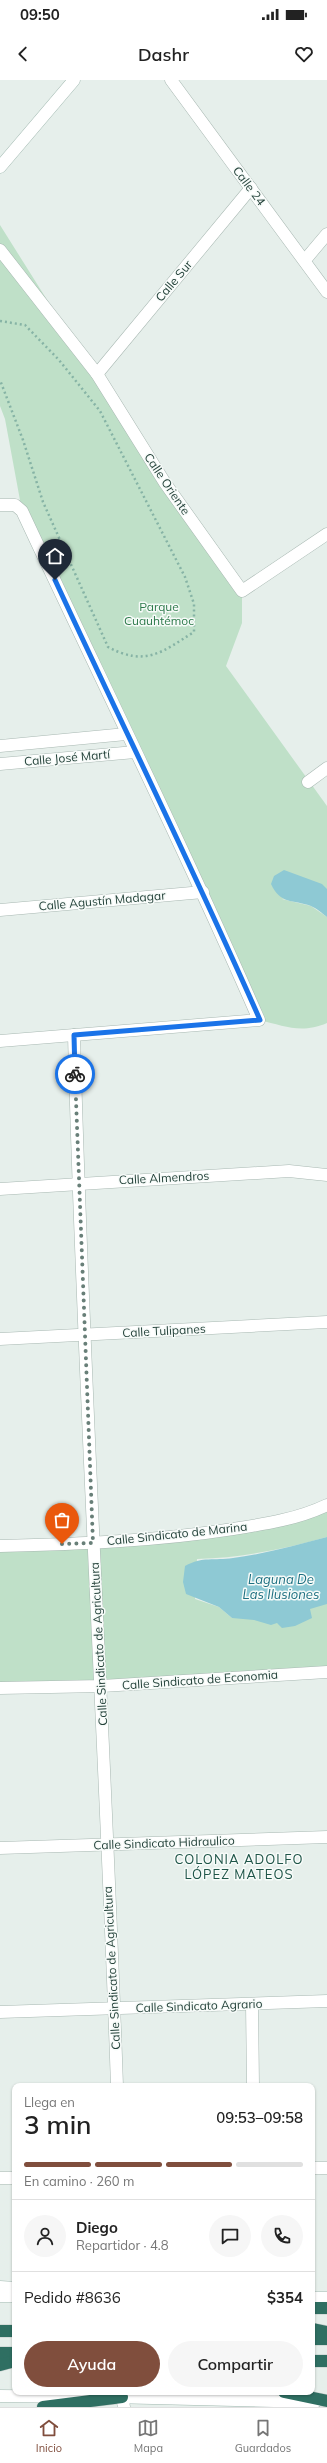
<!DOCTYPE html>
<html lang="es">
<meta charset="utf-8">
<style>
:root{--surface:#fff;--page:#f6f6f6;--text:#222;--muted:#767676;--line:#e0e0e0;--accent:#804e3d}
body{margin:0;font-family:Mulish,sans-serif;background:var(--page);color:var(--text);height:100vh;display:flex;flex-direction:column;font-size:15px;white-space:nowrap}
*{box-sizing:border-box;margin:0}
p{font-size:13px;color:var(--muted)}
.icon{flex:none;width:22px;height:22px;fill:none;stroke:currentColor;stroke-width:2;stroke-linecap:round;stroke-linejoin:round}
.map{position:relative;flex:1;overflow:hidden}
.details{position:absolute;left:12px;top:2003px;width:303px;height:312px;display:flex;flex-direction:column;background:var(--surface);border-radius:8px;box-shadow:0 1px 3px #0004}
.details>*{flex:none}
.pin{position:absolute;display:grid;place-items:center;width:34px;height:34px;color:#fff;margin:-41px -17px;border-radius:50% 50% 50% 0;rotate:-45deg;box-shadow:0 0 4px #0007}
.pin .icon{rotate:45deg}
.courier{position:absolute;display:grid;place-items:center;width:40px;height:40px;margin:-20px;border:3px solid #1a73e8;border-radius:50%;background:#fff;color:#222;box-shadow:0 1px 5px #0007}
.headline em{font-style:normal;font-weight:600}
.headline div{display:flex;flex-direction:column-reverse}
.headline{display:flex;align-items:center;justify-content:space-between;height:68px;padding:0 12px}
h1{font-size:26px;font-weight:600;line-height:30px}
.bar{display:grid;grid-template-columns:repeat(4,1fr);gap:6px 4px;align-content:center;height:48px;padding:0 12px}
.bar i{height:5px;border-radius:3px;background:var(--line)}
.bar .selected{background:var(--accent)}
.bar p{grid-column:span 4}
.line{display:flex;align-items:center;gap:10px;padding:0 12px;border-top:1px solid var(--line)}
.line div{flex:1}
.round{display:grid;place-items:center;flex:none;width:42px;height:42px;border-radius:21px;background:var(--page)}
.cta{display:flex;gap:8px;margin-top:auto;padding:8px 12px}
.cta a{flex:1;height:46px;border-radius:24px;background:var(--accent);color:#fff;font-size:16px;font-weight:600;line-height:46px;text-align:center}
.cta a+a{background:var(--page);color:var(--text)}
.status{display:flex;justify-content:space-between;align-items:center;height:28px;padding:0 20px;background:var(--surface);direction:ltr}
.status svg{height:11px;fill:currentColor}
header{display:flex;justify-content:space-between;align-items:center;height:52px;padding:0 12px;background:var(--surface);font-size:18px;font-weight:600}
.tabs{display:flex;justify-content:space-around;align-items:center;height:56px;border-top:1px solid var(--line);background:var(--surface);font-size:11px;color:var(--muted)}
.tabs a{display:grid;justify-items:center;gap:2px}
.tabs .selected{color:var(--accent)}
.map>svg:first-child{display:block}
</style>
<div class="status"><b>09:50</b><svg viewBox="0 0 49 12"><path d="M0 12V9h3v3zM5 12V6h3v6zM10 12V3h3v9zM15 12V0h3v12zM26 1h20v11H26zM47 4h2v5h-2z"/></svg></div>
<header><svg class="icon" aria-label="back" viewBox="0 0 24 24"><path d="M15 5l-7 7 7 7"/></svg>Dashr<svg class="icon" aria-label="heart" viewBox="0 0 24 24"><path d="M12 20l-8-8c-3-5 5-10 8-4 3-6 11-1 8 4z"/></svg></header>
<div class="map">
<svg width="327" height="2327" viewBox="0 0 327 2327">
<rect width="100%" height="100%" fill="#e6efeb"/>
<g fill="#bfe0c8">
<path d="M0,145l115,183 127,183v32l-16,43 101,140v83l-45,10 29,7 16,11v106c-26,11 -42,3 -68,-3l-237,-509 -17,-92 -5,-13z"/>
<path d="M327,1425v32c-43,12 -85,21 -130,22l-2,40 24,8 13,11 95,-15v69l-327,16v-142l199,-12z"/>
</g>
<g fill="#8ec9d4">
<path d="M284,790l38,14 5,5v28c-5,-4 -11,-9 -16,-11 -19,-7 -30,-1 -40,-22l3,-8z"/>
<path d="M327,1457v67l-17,5 2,9 -17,8 -13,2 -5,-5 -6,2 -17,-5 -22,-2 -13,-11 -33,-13 -3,-12 2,-16c18,-10 29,-5 48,-8 32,-4 63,-13 94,-21z"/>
</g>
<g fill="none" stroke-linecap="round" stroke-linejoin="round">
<g stroke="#a8b8b2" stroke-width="13">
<g id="street">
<polyline points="171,0 327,212"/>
<polyline points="0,170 97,294 165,403 242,511 327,454"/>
<polyline points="305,180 327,154"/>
<polyline points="97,294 251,108"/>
<path d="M0,425h15l7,6c79,169 162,337 237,509l-259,21"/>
<polyline points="0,666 126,654"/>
<polyline points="0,684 135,672"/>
<polyline points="308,702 327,688"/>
<polyline points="0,830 203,812"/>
<path d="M74,955c9,350 31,700 43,1051"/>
<polyline points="0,1109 289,1091 327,1095"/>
<polyline points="0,1259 327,1242"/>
<path d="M0,1466c78,-2 156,-5 233,-17 32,-5 65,-10 94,-24"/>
<polyline points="0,1608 102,1606 327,1592"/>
<polyline points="0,1768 327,1757"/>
<polyline points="252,1924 253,2006"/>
<polyline points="0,1932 327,1921"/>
<polyline points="312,2088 327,2088"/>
<polyline points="0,2098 15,2098"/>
<polyline points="122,2317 124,2327"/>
</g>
</g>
<g stroke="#a4bbb3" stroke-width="13">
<g id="secondary">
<polyline points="0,87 74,0"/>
<polyline points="0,2207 15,2208"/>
<polyline points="0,2216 15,2216"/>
<polyline points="312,2218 327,2218"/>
<polyline points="0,2316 89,2317"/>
<polyline points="111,2317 315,2322"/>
</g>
</g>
<g stroke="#c2cac8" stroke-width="13">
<g id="highway">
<polyline points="312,2228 327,2228"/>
<polyline points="312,2249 327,2252"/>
<polyline points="0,2251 15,2251"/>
<polyline points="312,2259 327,2259"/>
<polyline points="0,2273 15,2273"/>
<polyline points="312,2281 327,2281"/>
<polyline points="0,2285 15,2281"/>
<polyline points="284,2312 327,2321"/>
<polyline points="43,2327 122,2317"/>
</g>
</g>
<path stroke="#86b3a5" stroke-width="2.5" stroke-dasharray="2 3" stroke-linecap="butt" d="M0,241l25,4 34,35 41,51 85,166 9,27v28c-32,20 -48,35 -86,15l-65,-145 -20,-62 -23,-60"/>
<use href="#street" stroke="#fff" stroke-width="12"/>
<use href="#secondary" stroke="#fff" stroke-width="12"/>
<use href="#highway" stroke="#2f6f62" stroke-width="12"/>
</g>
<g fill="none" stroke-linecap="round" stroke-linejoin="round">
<polyline stroke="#687f78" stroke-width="4" stroke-dasharray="0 7.2" points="62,1464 93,1463 75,994"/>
<path stroke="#1a73e8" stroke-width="5" d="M55,500c68,147 140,292 205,440l-186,15 1,39"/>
</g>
<g text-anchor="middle" stroke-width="3" stroke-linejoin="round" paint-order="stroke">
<g font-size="12" fill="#24423a" stroke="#f7fbf9">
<text transform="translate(249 106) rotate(53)" y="4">Calle 24</text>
<text transform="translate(174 201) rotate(-50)" y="4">Calle Sur</text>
<text transform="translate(167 404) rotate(56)" y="4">Calle Oriente</text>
<text transform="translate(67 678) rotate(-5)" y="4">Calle José Martí</text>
<text transform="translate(102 821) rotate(-5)" y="4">Calle Agustín Madagar</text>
<text transform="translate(164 1098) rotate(-3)" y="4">Calle Almendros</text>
<text transform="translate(164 1251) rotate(-3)" y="4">Calle Tulipanes</text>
<text transform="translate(177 1454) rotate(-6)" y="4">Calle Sindicato de Marina</text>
<text transform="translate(99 1564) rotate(-93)" y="4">Calle Sindicato de Agricultura</text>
<text transform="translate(200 1600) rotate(-4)" y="4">Calle Sindicato de Economia</text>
<text transform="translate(164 1763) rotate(-2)" y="4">Calle Sindicato Hidraulico</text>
<text transform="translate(112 1888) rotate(-93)" y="4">Calle Sindicato de Agricultura</text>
<text transform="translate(199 1926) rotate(-2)" y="4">Calle Sindicato Agrario</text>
</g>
<g font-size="12" fill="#2d7a4b" stroke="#f7fbf9">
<text x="159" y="531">Parque<tspan x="159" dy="14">Cuauhtémoc</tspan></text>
</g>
<g font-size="13" font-style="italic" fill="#1c6f80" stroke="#f7fbf9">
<text x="281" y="1504">Laguna De<tspan x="281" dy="15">Las Ilusiones</tspan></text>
</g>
<g font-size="13" letter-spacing="1" fill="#1f5548" stroke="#f7fbf9">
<text x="239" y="1784">COLONIA ADOLFO<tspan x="239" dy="15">LÓPEZ MATEOS</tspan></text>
</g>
</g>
</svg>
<div class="pin" style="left:62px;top:1464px;background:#ea580c"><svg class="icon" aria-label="bag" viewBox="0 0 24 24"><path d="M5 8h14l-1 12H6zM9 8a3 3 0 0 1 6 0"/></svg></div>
<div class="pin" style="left:55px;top:500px;background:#1f2937"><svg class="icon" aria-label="home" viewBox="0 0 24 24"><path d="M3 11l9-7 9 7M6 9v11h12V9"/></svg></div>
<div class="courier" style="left:75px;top:994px"><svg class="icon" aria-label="bike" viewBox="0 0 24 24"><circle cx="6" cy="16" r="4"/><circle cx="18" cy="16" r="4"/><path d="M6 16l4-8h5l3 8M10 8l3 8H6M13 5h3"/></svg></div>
<section class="details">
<div class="headline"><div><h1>3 min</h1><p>Llega en</p></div><em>09:53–09:58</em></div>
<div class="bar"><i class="selected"></i><i class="selected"></i><i class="selected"></i><i></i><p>En camino · 260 m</p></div>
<div class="line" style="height:72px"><a class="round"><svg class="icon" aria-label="person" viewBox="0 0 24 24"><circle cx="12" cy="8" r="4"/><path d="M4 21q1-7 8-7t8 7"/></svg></a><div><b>Diego</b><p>Repartidor · 4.8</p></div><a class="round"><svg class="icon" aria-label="chat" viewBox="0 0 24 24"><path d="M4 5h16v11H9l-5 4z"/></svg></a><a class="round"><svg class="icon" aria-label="phone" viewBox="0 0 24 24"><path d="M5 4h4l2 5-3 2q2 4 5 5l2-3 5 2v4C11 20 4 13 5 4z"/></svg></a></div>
<div class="line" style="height:52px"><div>Pedido #8636</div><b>$354</b></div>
<div class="cta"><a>Ayuda</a><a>Compartir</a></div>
</section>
</div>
<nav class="tabs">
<a class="selected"><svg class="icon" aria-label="home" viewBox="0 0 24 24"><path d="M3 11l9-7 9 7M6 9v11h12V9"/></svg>Inicio</a>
<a><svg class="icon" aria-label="map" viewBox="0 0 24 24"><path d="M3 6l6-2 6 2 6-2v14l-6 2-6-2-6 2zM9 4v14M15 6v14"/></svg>Mapa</a>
<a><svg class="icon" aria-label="saved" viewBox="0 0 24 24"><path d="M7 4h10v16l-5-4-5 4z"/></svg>Guardados</a>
</nav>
